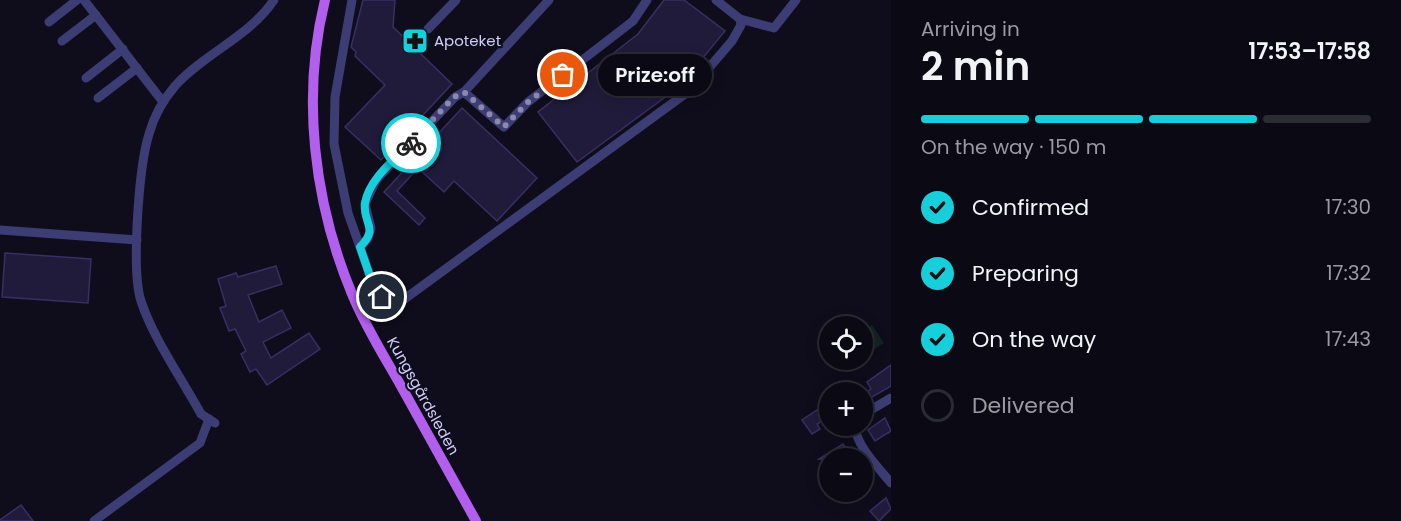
<!DOCTYPE html>
<meta charset="utf-8">
<style>
:root{--surface:#0b0a14;--page:#14131d;--text:#f1f3f6;--muted:#9a9aa0;--line:#2b2b34;--accent:#17cfdb}
body{margin:0;font-family:Poppins,sans-serif;background:var(--page);color:var(--text);height:100vh;display:flex;flex-direction:column;font-size:22px;white-space:nowrap}
*{box-sizing:border-box;margin:0}
p{font-size:20px;color:var(--muted)}
.icon{flex:none;width:33px;height:33px;fill:none;stroke:currentColor;stroke-width:2;stroke-linecap:round;stroke-linejoin:round}
.map{position:relative;flex:1;overflow:hidden}
.side{display:flex;flex-direction:column;background:var(--surface);width:510px}
.side>*{flex:none}
.buttons{position:absolute;left:819px;top:316px;display:grid;gap:12px}
.buttons a{display:grid;place-items:center;width:54px;height:54px;border-radius:50%;background:var(--surface);box-shadow:0 3px 15px #0003,0 0 0 2px var(--line);font-size:30px}
.pin{position:absolute;display:grid;place-items:center;width:51px;height:51px;color:#fff;margin:-26px;border:3px solid #fff;border-radius:50%;box-shadow:0 2px 6px #0007}
.courier{position:absolute;display:grid;place-items:center;width:60px;height:60px;margin:-30px;border:4px solid #17cfdb;border-radius:50%;background:#fff;color:#222;box-shadow:0 2px 8px #0007}
.bubble{position:absolute;height:42px;border-radius:21px;background:var(--surface);box-shadow:0 3px 15px #0003,0 0 0 2px var(--line);font-size:20px;font-weight:600;line-height:42px;text-align:center}
.head em{font-style:normal;font-weight:600}
.head div{display:flex;flex-direction:column-reverse}
.head{display:flex;align-items:center;justify-content:space-between;height:102px;padding:0 30px}
h1{font-size:39px;font-weight:600;line-height:45px}
.bar{display:grid;grid-template-columns:repeat(4,1fr);gap:9px 6px;align-content:center;height:72px;padding:0 30px}
.bar i{height:8px;border-radius:4px;background:var(--line)}
.bar .active{background:var(--accent)}
.bar p{grid-column:span 4}
ol{padding:0 30px;list-style:none}
li{display:flex;align-items:center;gap:18px;height:66px}
li p{margin-inline-start:auto}
li .icon{padding:6px;border-radius:50%;background:var(--accent);color:#111;stroke-width:4}
li:last-child{color:var(--muted)}
li i{width:33px;height:33px;border:3px solid var(--line);border-radius:50%}
main{display:flex;flex:1;min-height:0}
.map>svg:first-child{display:block}
</style>
<main>
<div class="map">
<svg width="891" height="521" viewBox="0 0 891 521">
<rect width="100%" height="100%" fill="#0f0d1b"/>
<polygon fill="#112423" points="872,325 884,343 868,353 863,344 863,331"/>
<g fill="#201b3a" stroke="#382f63" stroke-width="1.5">
<polygon points="363,0 395,0 393,27 452,84 381,160 345,127 385,85 355,56 356,52 351,47"/>
<polygon points="664,0 684,0 725,31 679,87 577,162 538,112 638,34"/>
<polygon points="462,108 537,178 497,221 454,181 444,192 418,168 397,191 425,218 419,225 384,192"/>
<polygon points="5,253 91,259 88,303 2,297"/>
<polygon points="276,266 282,284 248,295 259,322 282,310 291,328 263,342 271,358 309,333 320,349 267,385 256,369 250,372 241,354 246,351 235,329 229,331 220,308 226,306 218,279 236,273 238,277"/>
<polygon points="891,365 891,386 862,403 862,395 871,389 867,382"/>
<polygon points="823,406 829,417 817,424 820,429 812,434 802,420"/>
<polygon points="885,418 891,431 875,441 868,430"/>
<polygon points="843,444 850,455 843,459 819,459"/>
<polygon points="886,498 891,509 879,521 870,511"/>
<polygon points="21,505 33,521 0,521 0,520"/>
</g>
<g fill="none" stroke-linecap="round" stroke-linejoin="round">
<g stroke="#3d3d75" stroke-width="9">
<polyline points="84,0 163,102"/>
<polyline points="352,0 335,97 334,144 348,213 374,287 382,297 399,303 689,91 732,41 741,25 740,19"/>
<polyline points="549,0 464,92 504,127 528,102 633,21 647,0"/>
<polyline points="716,0 740,19 774,28 796,0"/>
<polyline points="49,22 77,0"/>
<polyline points="428,29 456,0"/>
<polyline points="62,41 96,15"/>
<polyline points="86,78 123,49"/>
<polyline points="98,98 137,68"/>
<polyline points="0,230 137,240"/>
<polyline points="360,247 368,238 371,228 365,204 376,180 455,97 464,92"/>
<polyline points="862,415 891,398"/>
<path d="M215,423l-14,-9c-19,-35 -48,-76 -60,-113 -10,-31 -2,-135 8,-167 5,-18 14,-34 26,-48 30,-33 74,-49 99,-86"/>
<path d="M855,426c1,20 24,42 36,57"/>
<polyline points="94,521 200,443 209,419"/>
</g>
<path stroke="#b35fee" stroke-width="10" d="M325,0c-24,97 -11,203 27,294 13,32 32,62 49,92 25,45 50,90 75,135"/>
</g>
<g fill="none" stroke-linecap="round" stroke-linejoin="round">
<polyline stroke="#8c89ac" stroke-width="6" stroke-dasharray="0 10.8" points="411,143 454,97 464,92 504,127 528,102 563,75"/>
<path stroke="#17cfdb" stroke-width="8" d="M382,297l-8,-9 -14,-41c20,-20 2,-23 5,-44 4,-24 30,-44 46,-60"/>
</g>
<defs>
<g id="pharmacy-square" transform="scale(1.35)"><rect x="-9" y="-9" width="18" height="18" rx="4" fill="#17cfdb" stroke="#0f0d1b"/><path d="M-2-6h4v4h4v4h-4v4h-4v-4h-4v-4h4Z" fill="#111"/></g>
</defs>
<g fill-rule="evenodd">
<use href="#pharmacy-square" x="415" y="41"/>
</g>
<g text-anchor="middle" stroke-width="4.5" stroke-linejoin="round" paint-order="stroke">
<g font-size="15" fill="#d0ccfa" stroke="#0f0d1b" text-anchor="start">
<text x="434" y="46">Apoteket</text>
</g>
<g font-size="15" fill="#d0ccfa" stroke="#0f0d1b">
<text transform="translate(423 396) rotate(61)" y="5">Kungsgårdsleden</text>
</g>
</g>
</svg>
<div class="buttons">
<a><svg class="icon" aria-label="locate" viewBox="0 0 24 24"><circle cx="12" cy="12" r="6"/><path d="M12 2v4M12 18v4M2 12h4M18 12h4"/></svg></a>
<a>+</a>
<a>−</a>
</div>
<div class="pin" style="left:563px;top:75px;background:#ea580c"><svg class="icon" aria-label="bag" viewBox="0 0 24 24"><path d="M5 8h14l-1 12H6zM9 8a3 3 0 0 1 6 0"/></svg></div>
<div class="pin" style="left:382px;top:297px;background:#1f2937"><svg class="icon" aria-label="home" viewBox="0 0 24 24"><path d="M3 11l9-7 9 7M6 9v11h12V9"/></svg></div>
<div class="courier" style="left:411px;top:143px"><svg class="icon" aria-label="bike" viewBox="0 0 24 24"><circle cx="6" cy="16" r="4"/><circle cx="18" cy="16" r="4"/><path d="M6 16l4-8h5l3 8M10 8l3 8H6M13 5h3"/></svg></div>
<div class="bubble" style="left:598px;top:54px;width:114px">Prize:off</div>
</div>
<section class="side">
<div class="head"><div><h1>2 min</h1><p>Arriving in</p></div><em>17:53–17:58</em></div>
<div class="bar"><i class="active"></i><i class="active"></i><i class="active"></i><i></i><p>On the way · 150 m</p></div>
<ol>
<li><svg class="icon" aria-label="check" viewBox="0 0 24 24"><path d="M5 12l5 5 9-10"/></svg>Confirmed<p>17:30</p></li>
<li><svg class="icon" aria-label="check" viewBox="0 0 24 24"><path d="M5 12l5 5 9-10"/></svg>Preparing<p>17:32</p></li>
<li><svg class="icon" aria-label="check" viewBox="0 0 24 24"><path d="M5 12l5 5 9-10"/></svg>On the way<p>17:43</p></li>
<li><i></i>Delivered</li>
</ol>
</section>
</main>
